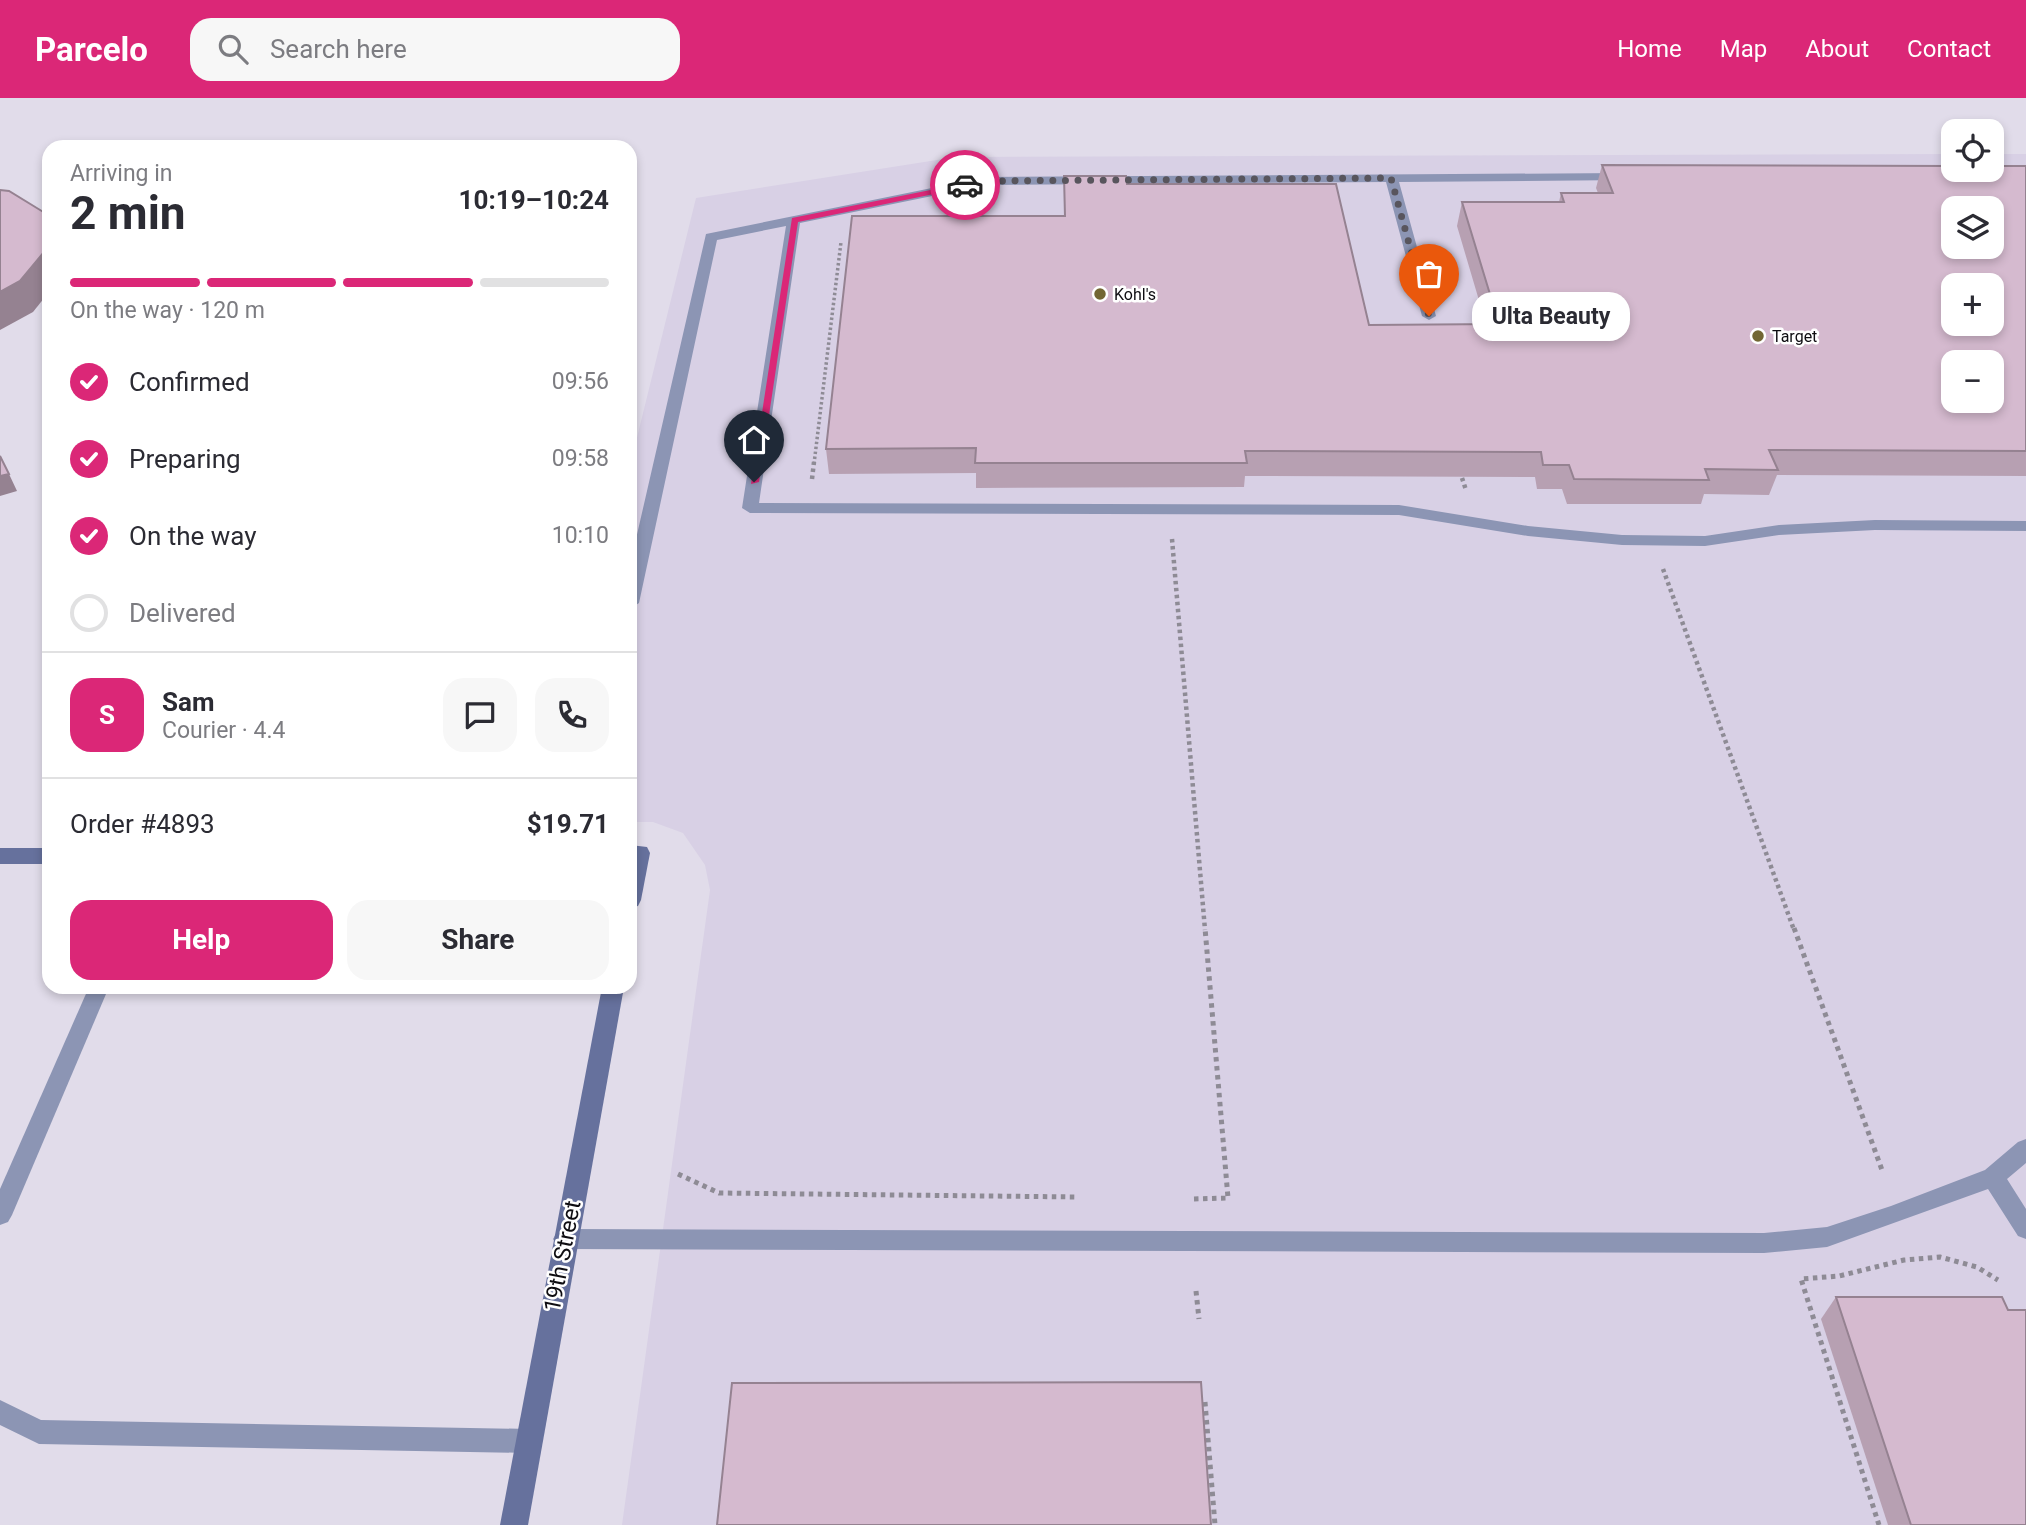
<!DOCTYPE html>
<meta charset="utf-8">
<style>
:root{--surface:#fff;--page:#f7f7f7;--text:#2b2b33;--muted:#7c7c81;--line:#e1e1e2;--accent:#db2777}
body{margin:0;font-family:Roboto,sans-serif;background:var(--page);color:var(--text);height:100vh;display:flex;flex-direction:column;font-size:26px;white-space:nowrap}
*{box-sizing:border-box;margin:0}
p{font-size:23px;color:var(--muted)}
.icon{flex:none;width:38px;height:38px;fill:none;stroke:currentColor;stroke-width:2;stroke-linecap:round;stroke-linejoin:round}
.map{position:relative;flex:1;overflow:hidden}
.sheet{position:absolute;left:42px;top:42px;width:595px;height:854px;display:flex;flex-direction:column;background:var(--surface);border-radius:21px;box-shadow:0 4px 10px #0003}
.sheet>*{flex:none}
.fabs{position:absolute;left:1941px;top:21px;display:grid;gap:14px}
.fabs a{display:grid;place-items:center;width:63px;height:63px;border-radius:14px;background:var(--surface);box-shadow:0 4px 10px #0003;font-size:35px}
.pin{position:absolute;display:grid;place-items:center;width:60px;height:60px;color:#fff;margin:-72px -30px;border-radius:50% 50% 50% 0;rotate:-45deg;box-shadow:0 0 7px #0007}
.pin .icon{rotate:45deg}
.courier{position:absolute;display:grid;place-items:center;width:70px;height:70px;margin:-35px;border:5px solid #db2777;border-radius:50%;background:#fff;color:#222;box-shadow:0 2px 9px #0007}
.bubble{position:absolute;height:49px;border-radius:21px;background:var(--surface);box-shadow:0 4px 10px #0003;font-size:23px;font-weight:700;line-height:49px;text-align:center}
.head em{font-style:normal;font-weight:700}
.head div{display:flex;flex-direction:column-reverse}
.head{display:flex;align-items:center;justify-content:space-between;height:119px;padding:0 28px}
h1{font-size:46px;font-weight:700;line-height:52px}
.bar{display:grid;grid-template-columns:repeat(4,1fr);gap:10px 7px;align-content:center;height:84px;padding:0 28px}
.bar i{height:9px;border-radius:5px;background:var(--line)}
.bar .on{background:var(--accent)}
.bar p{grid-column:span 4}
.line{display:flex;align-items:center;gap:18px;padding:0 28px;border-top:2px solid var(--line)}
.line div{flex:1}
.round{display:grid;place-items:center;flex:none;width:74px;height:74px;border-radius:21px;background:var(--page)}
ol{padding:0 28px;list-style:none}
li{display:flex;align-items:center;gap:21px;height:77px}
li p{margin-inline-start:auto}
li .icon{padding:7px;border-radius:50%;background:var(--accent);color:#fff;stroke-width:4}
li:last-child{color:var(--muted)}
li i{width:38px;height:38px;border:4px solid var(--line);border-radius:50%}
.button{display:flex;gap:14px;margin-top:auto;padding:14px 28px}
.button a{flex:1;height:80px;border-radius:21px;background:var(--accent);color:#fff;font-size:28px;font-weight:700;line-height:80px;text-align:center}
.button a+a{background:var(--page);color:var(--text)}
header{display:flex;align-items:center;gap:42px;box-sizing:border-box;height:98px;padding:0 35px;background:var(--accent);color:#fff}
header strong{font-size:33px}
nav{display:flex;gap:38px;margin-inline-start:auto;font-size:24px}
.search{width:490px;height:63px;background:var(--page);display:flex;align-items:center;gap:18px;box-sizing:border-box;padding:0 24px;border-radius:21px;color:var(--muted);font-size:26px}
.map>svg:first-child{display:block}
</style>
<header>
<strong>Parcelo</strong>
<div class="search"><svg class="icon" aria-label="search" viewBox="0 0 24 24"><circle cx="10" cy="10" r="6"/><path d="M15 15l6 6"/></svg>Search here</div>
<nav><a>Home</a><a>Map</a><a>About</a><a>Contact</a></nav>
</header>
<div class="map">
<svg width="2026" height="1427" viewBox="0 0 2026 1427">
<rect width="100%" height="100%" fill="#e1dcea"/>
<path fill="#d8d0e5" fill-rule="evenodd" d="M1953,56v16h39v-16h34v1371h-1404l88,-635 -5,-25 -22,-32 -30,-11h-23v-356l66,-268 260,-41zM1953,110h39v39h-39zM1953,187h39v39h-39zM1953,264h39v39h-39z"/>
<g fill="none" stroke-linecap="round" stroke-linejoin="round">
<polyline stroke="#8e8b95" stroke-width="3.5" stroke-dasharray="2.5 2.5" stroke-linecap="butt" points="814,366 841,144"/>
<g stroke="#8e8b95" stroke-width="4.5" stroke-dasharray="3.5 3.5" stroke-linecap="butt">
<polyline points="1462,380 1466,392"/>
<polyline points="812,381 814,364"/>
<polyline points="1172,441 1205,832"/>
<polyline points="1663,471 1794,832"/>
</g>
<g stroke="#8e8b95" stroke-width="5" stroke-dasharray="4.5 4.5" stroke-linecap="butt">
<polyline points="1794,830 1882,1072"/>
<polyline points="678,1076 719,1095 1078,1099"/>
<polyline points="1194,1101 1228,1100 1205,830"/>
<polyline points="1196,1193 1199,1221"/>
<polyline points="1205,1304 1215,1427"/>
<polyline points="1879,1427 1801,1181 1839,1178 1904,1162 1940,1159 1977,1169 1998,1182"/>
</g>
<g fill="#8c95b4" fill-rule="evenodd">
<polygon points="1624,75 1629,76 1629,82 1399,84 1436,218 1429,222 1422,218 1386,84 986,87 800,125 759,405 1399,407 1528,428 1622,437 1705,438 1779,427 1875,422 2026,423 2026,433 1875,432 1779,437 1705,448 1622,447 1528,438 1399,417 750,415 742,410 786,128 717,142 639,505 630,511 630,467 706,136 986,79"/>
<polygon points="89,889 109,889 12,1117 8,1124 0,1127 0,1091"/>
<polygon points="2026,1041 2026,1065 2007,1081 2026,1111 2026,1141 2018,1138 1988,1091 1827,1149 1764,1155 565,1151 557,1148 553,1141 557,1134 565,1131 1764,1135 1827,1129 1891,1108 1985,1072 2018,1044"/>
<polygon points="0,1302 41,1322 529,1331 538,1334 542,1343 538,1352 529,1355 39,1346 0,1327"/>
</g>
<g fill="#66719d" fill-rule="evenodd">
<polygon points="630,747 647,749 650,755 641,802 638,808 630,810"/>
<rect x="0" y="750" width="49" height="16"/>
<polygon points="602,889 624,889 528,1427 500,1427"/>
</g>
</g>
<g fill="#b7a0b2">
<polygon points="1602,67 2026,68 2026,378 1777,377 1769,397 1704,396 1701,406 1567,406 1562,391 1537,391 1535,379 1245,378 1244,389 976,390 976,375 829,376 826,351 1064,118 1064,78 1127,86 1369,227 1486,226 1457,128 1462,104 1559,104 1561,95 1598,95 1596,90"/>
<polygon points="1836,1199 2008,1212 2026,1427 1888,1427 1821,1221"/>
</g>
<g fill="#958291">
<polygon points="45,115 49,124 49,140"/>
<polygon points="49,148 49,194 33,214 0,232 0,194"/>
<polygon points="9,376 17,393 0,398 0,401 0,378"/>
</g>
<g fill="#d5bacf" stroke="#958291" stroke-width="2" fill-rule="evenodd">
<path d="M1602,67l351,1v4h39v-4h34v285l-257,-1 9,20 -73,-1 4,11 -135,-1 -5,-14h-26l-2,-13 -296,-1 2,12h-272l1,-15 -150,1 26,-233h213l-1,-40h62l1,8h209l33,141 130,-1 -37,-122h102l-3,-9h52zM1953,110h39v39h-39zM1953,187h39v39h-39zM1953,264h39v39h-39z"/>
<polygon points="0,92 9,93 45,115 49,140 49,148 20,183 0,194"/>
<polygon points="0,358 9,376 0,378"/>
<polygon points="1836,1199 2002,1199 2008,1212 2026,1212 2026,1427 1911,1427"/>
<polygon points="1201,1284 1211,1427 717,1427 732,1285"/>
</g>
<polygon fill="#db2777" points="965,85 968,89 798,124 759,384 751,386 792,120"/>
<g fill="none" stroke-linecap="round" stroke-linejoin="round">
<polyline stroke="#58555d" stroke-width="7" stroke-dasharray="0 12.6" points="965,87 986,83 1391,80 1429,218"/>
</g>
<g fill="#726633" stroke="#fff" stroke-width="2.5">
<circle cx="1100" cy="196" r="7"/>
<circle cx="1758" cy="238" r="7"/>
</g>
<g text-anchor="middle" stroke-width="5" stroke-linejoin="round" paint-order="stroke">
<g font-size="16" fill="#0e0d11" stroke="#fff" text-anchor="start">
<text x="1114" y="202">Kohl's</text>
<text x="1772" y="244">Target</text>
</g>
<g font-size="23" fill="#0e0d11" stroke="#fff">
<text transform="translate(562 1158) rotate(-79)" y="8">19th Street</text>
</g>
</g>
</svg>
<div class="fabs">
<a><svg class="icon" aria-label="locate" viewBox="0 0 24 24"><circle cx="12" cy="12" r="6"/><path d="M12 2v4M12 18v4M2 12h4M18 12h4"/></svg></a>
<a><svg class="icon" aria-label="layers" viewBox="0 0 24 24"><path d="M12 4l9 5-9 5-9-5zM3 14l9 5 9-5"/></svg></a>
<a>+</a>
<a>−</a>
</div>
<div class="pin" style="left:1429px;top:218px;background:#ea580c"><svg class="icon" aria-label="bag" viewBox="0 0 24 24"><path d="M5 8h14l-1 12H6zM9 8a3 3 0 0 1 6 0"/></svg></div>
<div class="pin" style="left:754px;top:384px;background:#1f2937"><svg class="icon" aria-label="home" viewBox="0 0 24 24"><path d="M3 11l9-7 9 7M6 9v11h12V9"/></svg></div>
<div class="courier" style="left:965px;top:87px"><svg class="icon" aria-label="car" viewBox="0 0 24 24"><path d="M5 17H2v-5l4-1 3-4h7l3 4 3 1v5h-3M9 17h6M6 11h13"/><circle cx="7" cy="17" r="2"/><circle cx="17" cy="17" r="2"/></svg></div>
<div class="bubble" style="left:1472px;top:194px;width:158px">Ulta Beauty</div>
<section class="sheet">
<div class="head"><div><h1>2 min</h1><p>Arriving in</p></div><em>10:19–10:24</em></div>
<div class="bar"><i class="on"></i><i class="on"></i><i class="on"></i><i></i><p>On the way · 120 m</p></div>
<ol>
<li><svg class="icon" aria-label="check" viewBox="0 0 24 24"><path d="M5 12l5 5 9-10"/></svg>Confirmed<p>09:56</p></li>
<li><svg class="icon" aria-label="check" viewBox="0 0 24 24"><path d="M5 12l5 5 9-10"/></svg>Preparing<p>09:58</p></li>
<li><svg class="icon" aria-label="check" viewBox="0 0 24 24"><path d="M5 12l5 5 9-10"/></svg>On the way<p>10:10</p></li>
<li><i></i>Delivered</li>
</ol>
<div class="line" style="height:126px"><b class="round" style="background:var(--accent);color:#fff">S</b><div><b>Sam</b><p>Courier · 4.4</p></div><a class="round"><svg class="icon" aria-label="chat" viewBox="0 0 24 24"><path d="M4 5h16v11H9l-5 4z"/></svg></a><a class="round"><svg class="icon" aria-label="phone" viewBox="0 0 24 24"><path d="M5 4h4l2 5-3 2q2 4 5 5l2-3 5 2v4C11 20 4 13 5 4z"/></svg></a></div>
<div class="line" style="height:91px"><div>Order #4893</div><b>$19.71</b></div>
<div class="button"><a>Help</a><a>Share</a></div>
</section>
</div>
